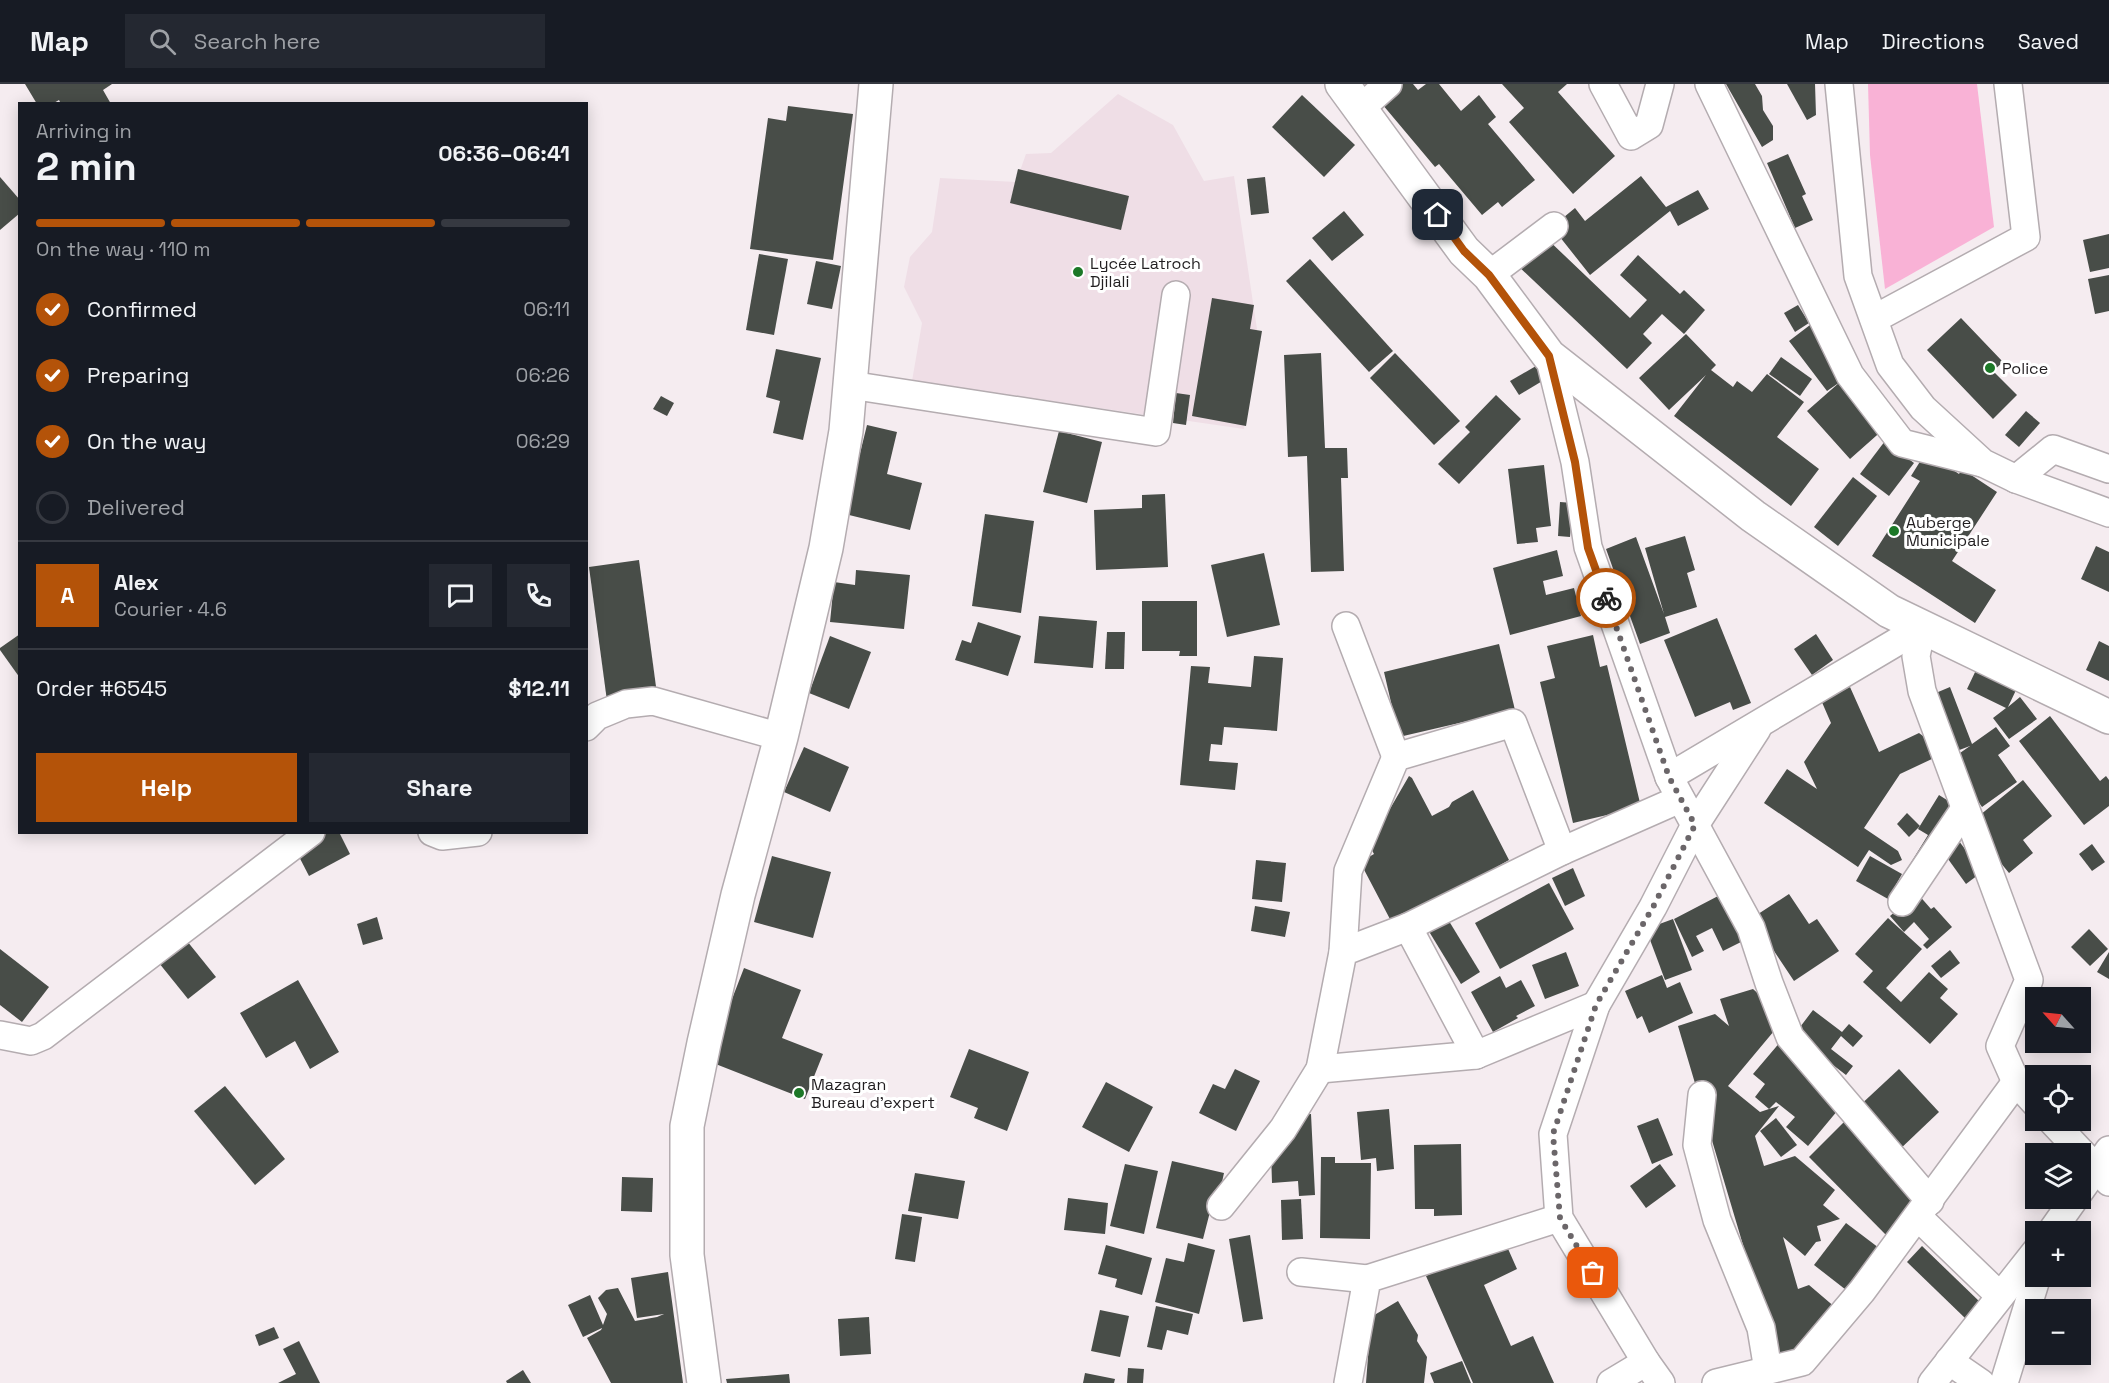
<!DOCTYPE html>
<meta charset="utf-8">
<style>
:root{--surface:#171b24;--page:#242831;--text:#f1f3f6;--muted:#9ea1a6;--line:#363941;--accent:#b45309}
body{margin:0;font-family:"Space Grotesk",sans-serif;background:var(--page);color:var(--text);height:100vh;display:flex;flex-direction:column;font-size:22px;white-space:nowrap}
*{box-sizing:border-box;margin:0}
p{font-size:20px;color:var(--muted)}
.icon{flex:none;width:33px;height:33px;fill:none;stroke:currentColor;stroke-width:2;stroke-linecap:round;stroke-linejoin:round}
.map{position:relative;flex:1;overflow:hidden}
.drawer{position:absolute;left:18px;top:18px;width:570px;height:732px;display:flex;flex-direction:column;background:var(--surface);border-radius:0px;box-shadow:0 3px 15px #0003}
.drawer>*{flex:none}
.needle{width:39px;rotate:297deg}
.fabs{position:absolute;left:2025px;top:903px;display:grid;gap:12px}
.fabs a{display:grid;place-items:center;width:66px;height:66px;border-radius:0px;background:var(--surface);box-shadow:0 3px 15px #0003;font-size:30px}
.pin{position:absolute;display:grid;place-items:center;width:51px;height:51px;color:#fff;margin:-26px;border-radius:12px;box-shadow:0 3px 9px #0006}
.courier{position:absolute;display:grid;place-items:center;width:60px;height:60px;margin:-30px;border:4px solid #b45309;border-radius:50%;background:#fff;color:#222;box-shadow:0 2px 8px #0007}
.overview em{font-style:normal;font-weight:700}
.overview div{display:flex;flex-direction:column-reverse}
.overview{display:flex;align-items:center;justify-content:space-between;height:102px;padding:0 18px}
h1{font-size:39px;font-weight:700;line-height:45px}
.bar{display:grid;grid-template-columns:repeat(4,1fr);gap:9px 6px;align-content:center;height:72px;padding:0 18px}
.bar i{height:8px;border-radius:4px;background:var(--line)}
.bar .active{background:var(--accent)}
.bar p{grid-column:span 4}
.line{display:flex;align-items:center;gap:15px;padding:0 18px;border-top:2px solid var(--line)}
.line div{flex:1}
.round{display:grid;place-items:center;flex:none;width:63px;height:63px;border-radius:0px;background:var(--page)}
ol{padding:0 18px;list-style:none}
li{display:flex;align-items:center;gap:18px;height:66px}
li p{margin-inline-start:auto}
li .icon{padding:6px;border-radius:50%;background:var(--accent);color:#fff;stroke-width:4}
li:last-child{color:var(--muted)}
li i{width:33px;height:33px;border:3px solid var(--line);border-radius:50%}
.action{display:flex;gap:12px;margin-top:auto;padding:12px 18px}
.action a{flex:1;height:69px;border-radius:0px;background:var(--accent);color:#fff;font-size:24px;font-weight:700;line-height:69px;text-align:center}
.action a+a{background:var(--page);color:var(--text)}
header{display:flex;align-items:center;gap:36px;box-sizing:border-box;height:84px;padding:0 30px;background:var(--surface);border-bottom:2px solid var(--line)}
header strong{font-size:28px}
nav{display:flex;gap:33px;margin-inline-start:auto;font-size:21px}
.search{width:420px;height:54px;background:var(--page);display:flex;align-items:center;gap:15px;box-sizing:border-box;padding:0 21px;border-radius:0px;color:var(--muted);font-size:22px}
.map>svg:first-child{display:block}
</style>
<header>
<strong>Map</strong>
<div class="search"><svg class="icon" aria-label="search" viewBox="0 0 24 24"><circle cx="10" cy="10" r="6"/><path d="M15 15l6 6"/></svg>Search here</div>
<nav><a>Map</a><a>Directions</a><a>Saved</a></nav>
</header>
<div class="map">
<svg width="2109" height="1299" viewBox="0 0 2109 1299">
<rect width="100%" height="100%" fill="#f5ecf0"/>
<polygon fill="#efdee6" points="1118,10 1173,41 1204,97 1234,92 1257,245 1244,345 912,297 922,239 904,203 910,173 932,148 940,94 1016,98 1026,70 1051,69"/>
<polygon fill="#f9b2d6" points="1868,0 1977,0 1994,143 1885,205 1870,71"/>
<g fill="#484d48">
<polygon points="25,0 112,0 103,6 111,20 61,20 59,16 52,20 37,20"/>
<polygon points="1393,0 1413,0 1418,6 1426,0 1439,0 1461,27 1479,11 1496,33 1488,40 1535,96 1502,123 1498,118 1482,131 1439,80 1435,83 1377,14"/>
<polygon points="1502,0 1567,0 1558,8 1615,72 1573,110 1509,38 1524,24"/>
<polygon points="1726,0 1755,0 1762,12 1763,26 1773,42 1773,56 1762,63"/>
<polygon points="1787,0 1815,0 1816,31 1807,36"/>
<polygon points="1302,11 1355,61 1324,93 1272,43"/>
<polygon points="788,22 853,30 833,176 750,165 768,34 786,37"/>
<polygon points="1788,70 1806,110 1802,112 1813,136 1795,144 1767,79"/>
<polygon points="1018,85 1129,112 1121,146 1010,119"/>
<polygon points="1641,92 1666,123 1698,106 1709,125 1678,142 1670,127 1590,191 1552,143 1575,124 1585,137"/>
<polygon points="0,93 20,116 20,129 0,146"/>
<polygon points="1265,93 1269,129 1251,131 1247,95"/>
<polygon points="1344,127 1364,151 1332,177 1312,154"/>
<polygon points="2109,150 2109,184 2090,188 2083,156"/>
<polygon points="1543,151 1630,234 1647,216 1620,191 1638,171 1680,210 1684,206 1705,226 1684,250 1662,230 1643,250 1652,259 1627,285 1516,180"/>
<polygon points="759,170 788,175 774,251 746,246"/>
<polygon points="1310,175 1393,267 1369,288 1286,197"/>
<polygon points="816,177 841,182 832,225 807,220"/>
<polygon points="2109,191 2109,227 2095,230 2088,195"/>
<polygon points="1212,214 1254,221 1250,245 1262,247 1246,342 1192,332"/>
<polygon points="1798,221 1809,239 1795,248 1784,229"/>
<polygon points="1961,234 2003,278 1993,287 2017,311 1993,335 1927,266"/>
<polygon points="1810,241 1885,344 1850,375 1807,327 1840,298 1827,307 1789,257"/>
<polygon points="1686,250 1716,281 1711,286 1733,303 1737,297 1752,308 1767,290 1804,318 1777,353 1819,385 1791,422 1674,332 1706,291 1669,326 1639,294"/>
<polygon points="776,265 821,274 803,356 773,349 780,317 766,313"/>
<polygon points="1321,269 1325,364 1347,364 1348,394 1341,394 1344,487 1311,488 1307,372 1288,373 1284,271"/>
<polygon points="1395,269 1460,337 1434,361 1370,294"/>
<polygon points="1781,273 1812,295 1800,312 1769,290"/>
<polygon points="1536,282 1544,296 1519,311 1510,297"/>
<polygon points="1176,309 1190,311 1186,341 1173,339"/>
<polygon points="1496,311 1521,335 1459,400 1438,380 1470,348 1465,343"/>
<polygon points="661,312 674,319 667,332 653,325"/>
<polygon points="2026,327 2040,339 2019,363 2005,351"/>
<polygon points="867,341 897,348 887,390 922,399 910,446 845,430"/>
<polygon points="1059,347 1102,358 1087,419 1043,408"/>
<polygon points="1885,357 1914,379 1889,412 1860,390"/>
<polygon points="1926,368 1959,390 1962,385 1997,408 1952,477 1996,506 1975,539 1872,472 1920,397 1911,392"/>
<polygon points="1544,381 1551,442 1536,444 1538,458 1517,460 1508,385"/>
<polygon points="1853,393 1877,412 1838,462 1814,443"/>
<polygon points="1165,410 1168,483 1096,486 1094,426 1142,424 1142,411"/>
<polygon points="1560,418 1573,419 1570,453 1558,452"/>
<polygon points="985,430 1034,437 1021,529 972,522"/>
<polygon points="1685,452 1695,486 1687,489 1697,523 1665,533 1670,549 1640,560 1606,465 1636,453 1664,530 1645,464"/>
<polygon points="2096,462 2109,468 2109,508 2081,495"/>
<polygon points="1557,466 1563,492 1543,497 1546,511 1574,504 1581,532 1510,551 1493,484"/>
<polygon points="1264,469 1280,541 1227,553 1211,481"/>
<polygon points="639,476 657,610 607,617 589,483"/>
<polygon points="856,486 910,491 904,545 830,538 834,498 855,501"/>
<polygon points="1142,517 1197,517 1197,572 1179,572 1180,567 1142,567"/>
<polygon points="1039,532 1097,537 1093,584 1034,579"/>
<polygon points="1717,534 1751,619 1733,626 1730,618 1695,633 1664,556"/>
<polygon points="978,538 1021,552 1008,592 955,576 962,556 971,559"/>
<polygon points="1107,548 1125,548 1124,585 1105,585"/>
<polygon points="20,550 20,594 0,566 0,564"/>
<polygon points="1816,550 1833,576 1812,591 1794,565"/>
<polygon points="1593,551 1600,583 1607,581 1641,723 1573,739 1540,598 1555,594 1547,562"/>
<polygon points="830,552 871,568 849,625 809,609"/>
<polygon points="2099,557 2109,562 2109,597 2086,586"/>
<polygon points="1499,560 1515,626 1399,653 1384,588"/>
<polygon points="1254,572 1283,574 1277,647 1224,643 1222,661 1211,660 1209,677 1238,679 1235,706 1180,701 1191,582 1210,583 1208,599 1251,603"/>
<polygon points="1977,584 2017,604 2008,623 2020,613 2037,635 2009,655 1993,634 2006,624 1967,605"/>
<polygon points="1850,603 1879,668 1919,649 1927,655 1934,674 1900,690 1864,744 1898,767 1902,776 1891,781 1869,766 1858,783 1764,719 1787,685 1817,705 1804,678 1831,639 1821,616"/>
<polygon points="1950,603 1972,660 1996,643 2010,662 1998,671 2017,698 1982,723 1950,676 1970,662 1954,668 1931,611"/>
<polygon points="2050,632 2100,697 2106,692 2109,696 2109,722 2084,741 2019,657"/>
<polygon points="804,663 849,683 830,728 784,708"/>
<polygon points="1409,692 1412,694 1432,732 1449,723 1452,718 1473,706 1509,776 1493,785 1492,788 1406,833 1410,827 1391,837 1360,778 1374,770 1369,761"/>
<polygon points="2023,696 2052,732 2023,756 2033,769 2009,789 1969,740"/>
<polygon points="1939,711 1958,723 1894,806 1928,751 1918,745"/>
<polygon points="1907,729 1920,742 1909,753 1897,740"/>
<polygon points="311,748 339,748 350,770 309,792 292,759"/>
<polygon points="1953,749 1982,788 1966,800 1938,761"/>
<polygon points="2092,760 2105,778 2092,787 2079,770"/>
<polygon points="772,772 831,788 813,854 754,838"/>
<polygon points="1870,772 1902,790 1888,815 1856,797"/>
<polygon points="1256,776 1286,779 1282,818 1252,815"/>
<polygon points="1573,784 1585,812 1565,822 1552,794"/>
<polygon points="1549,799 1574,845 1500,885 1475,839"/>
<polygon points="1917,809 1931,825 1934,823 1952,843 1927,865 1923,861 1929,855 1914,838 1904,848 1890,832"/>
<polygon points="1789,810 1809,840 1817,835 1839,867 1794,897 1752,834"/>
<polygon points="1720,811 1743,857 1723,867 1712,844 1696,852 1704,867 1692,873 1674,835"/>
<polygon points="1255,822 1290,828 1285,853 1251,847"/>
<polygon points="1441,824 1480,888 1461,900 1422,836"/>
<polygon points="377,833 383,855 363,861 357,840"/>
<polygon points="1888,834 1922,865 1886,904 1901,918 1929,888 1948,905 1940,914 1958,930 1930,960 1863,898 1873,887 1855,870"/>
<polygon points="1673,835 1692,886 1665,896 1646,845"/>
<polygon points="2089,845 2108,865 2090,882 2071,863"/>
<polygon points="187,857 216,893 188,915 159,879"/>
<polygon points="0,865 49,903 22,938 0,921"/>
<polygon points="1950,866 1960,879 1941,894 1931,882"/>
<polygon points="1566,868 1579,902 1545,915 1532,881"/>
<polygon points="2109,868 2109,895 2097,888"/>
<polygon points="744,884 801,906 782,954 823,970 805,1015 708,977"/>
<polygon points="1662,891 1667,904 1680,898 1693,929 1649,949 1642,932 1637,935 1625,907"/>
<polygon points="1500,892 1506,904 1521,896 1535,922 1516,932 1518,934 1493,948 1471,908"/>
<polygon points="298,896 339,968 310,985 295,957 266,974 240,929"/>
<polygon points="1753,905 1764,915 1774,947 1728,1002 1760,1028 1769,1025 1755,1013 1765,1000 1753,990 1781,957 1848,1014 1808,1062 1786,1043 1795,1033 1776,1018 1769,1025 1779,1022 1755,1052 1764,1082 1795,1072 1835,1106 1823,1121 1840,1135 1817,1142 1821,1157 1816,1158 1805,1172 1783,1153 1798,1205 1809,1201 1843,1230 1795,1288 1776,1272 1678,942 1715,930 1729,942 1720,915"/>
<polygon points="1813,926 1842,948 1849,940 1863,952 1853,963 1841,952 1831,965 1853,982 1846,991 1794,951"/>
<polygon points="969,965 1029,988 1007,1047 974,1034 978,1024 950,1013"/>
<polygon points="1235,985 1260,997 1236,1047 1199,1029 1213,1000 1225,1005"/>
<polygon points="1899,985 1939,1028 1897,1068 1856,1025"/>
<polygon points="1106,998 1153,1023 1129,1068 1082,1043"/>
<polygon points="225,1002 285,1075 255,1101 194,1027"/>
<polygon points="1389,1025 1394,1085 1377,1087 1376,1074 1361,1076 1357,1028"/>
<polygon points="1311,1030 1315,1111 1299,1112 1298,1097 1272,1099 1271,1067 1284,1067 1282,1032"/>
<polygon points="1849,1033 1929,1114 1889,1154 1809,1073"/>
<polygon points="1658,1034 1673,1071 1652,1080 1637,1042"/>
<polygon points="1776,1034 1797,1061 1781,1073 1760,1047"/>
<polygon points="1461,1060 1462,1131 1434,1132 1434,1125 1415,1125 1414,1061"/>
<polygon points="1321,1073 1335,1073 1335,1079 1371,1079 1370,1155 1320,1154"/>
<polygon points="1172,1077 1224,1089 1217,1121 1212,1120 1203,1155 1156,1144"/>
<polygon points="1125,1080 1158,1087 1144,1150 1110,1142"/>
<polygon points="1660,1080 1676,1102 1646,1124 1630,1102"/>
<polygon points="915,1089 965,1097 958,1135 908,1127"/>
<polygon points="622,1093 653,1094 652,1128 621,1127"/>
<polygon points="1068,1114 1108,1119 1105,1150 1064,1146"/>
<polygon points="1301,1115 1303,1155 1282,1156 1281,1116"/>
<polygon points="902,1130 922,1133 915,1178 895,1175"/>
<polygon points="1846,1139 1883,1167 1850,1209 1814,1181"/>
<polygon points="1250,1151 1263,1235 1243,1238 1229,1155"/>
<polygon points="1505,1158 1517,1185 1484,1201 1511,1262 1533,1252 1554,1299 1473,1299 1426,1192"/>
<polygon points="1188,1159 1215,1166 1199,1230 1155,1218 1166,1174 1184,1178"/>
<polygon points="1106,1161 1152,1174 1142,1211 1115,1203 1117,1195 1098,1190"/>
<polygon points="1922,1162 1981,1219 1966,1235 1907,1178"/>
<polygon points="668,1188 683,1299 611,1299 587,1254 601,1246 602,1244 583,1253 568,1221 590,1211 603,1241 607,1230 598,1214 606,1206 618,1204 635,1237 657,1233 664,1230 637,1234 631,1194"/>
<polygon points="1398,1217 1418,1251 1417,1257 1427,1273 1424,1299 1366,1299 1371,1233"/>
<polygon points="1156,1222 1193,1230 1188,1251 1167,1246 1162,1266 1147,1263"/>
<polygon points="1100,1226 1129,1232 1120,1273 1091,1267"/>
<polygon points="869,1233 871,1270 840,1272 838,1235"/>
<polygon points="274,1243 279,1254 259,1262 255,1251"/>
<polygon points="299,1257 320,1299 278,1299 296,1290 283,1265"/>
<polygon points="1462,1277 1471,1299 1434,1299 1430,1289"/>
<polygon points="1128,1284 1144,1285 1143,1299 1127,1299"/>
<polygon points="523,1286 531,1299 507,1299 506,1297"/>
<polygon points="1085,1289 1115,1295 1114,1299 1083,1299"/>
<polygon points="789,1290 790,1299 727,1299 726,1295"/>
</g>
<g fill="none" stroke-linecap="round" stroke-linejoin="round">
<g stroke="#b4acb0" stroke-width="30">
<g id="minor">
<polyline points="1603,0 1631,52 1649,41 1660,0"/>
<polyline points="1709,0 1850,291 1902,359 1982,379"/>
<polyline points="1839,0 1858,192 1890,281 1923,324 1983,379 2016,395 2109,429"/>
<polyline points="1361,24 1388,0"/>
<polyline points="1489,191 1554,142"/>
<polyline points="1874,235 2026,153 2008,0"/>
<polyline points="1549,272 1575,378 1588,463 1669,693"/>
<polyline points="850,301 1156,348 1176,211"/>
<polyline points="2016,395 2053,365 2109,385"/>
<polyline points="1346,542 1396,673"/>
<polyline points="1922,543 1669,693 1751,844 1769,899 1790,953 1930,1117"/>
<polyline points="1922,543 1916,572 1922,607 2029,896 2000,962 2016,998 2036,1020"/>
<polyline points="586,643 597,632 626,620 653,617 781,653"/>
<polyline points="432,748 442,752 478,748"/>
<polyline points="1902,818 1964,726"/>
<polyline points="1408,843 1476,971 1596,921"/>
<polyline points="1343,868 1348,787 1396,673 1513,639 1562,767"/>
<polyline points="0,951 31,957 43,952 311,748"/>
<polyline points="1320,985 1476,971"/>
<polyline points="1702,1011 1697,1061 1717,1136 1761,1244 1768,1286"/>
<polyline points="2051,1036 2109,1098"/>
<polyline points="2080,1107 2109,1066"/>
<polyline points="1221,1122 1283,1045 1320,985 1343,868 1408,843 1562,767 1680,715"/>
<polyline points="1918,1133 2000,1212"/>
<polyline points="2051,1148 2075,1114"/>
<polyline points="1301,1188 1367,1195"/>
<polyline points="1949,1277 1981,1299"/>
<polyline points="1348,1299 1367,1195 1559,1134"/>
<polyline points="1611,1299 1646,1278"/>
<polyline points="1661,1299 1646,1278 1559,1134 1553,1050 1596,921 1653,823 1695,741 1757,645"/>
<polyline points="1716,1299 1802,1278 1862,1207 2016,998"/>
<polyline points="1932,1299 2036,1167"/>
<polyline points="2004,1299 2037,1192"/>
</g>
</g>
<g stroke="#b4acb0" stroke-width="36">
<polyline id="secondary" points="704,1299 687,1171 687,1042 704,959 738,811 781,653 826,464 846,347 876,0"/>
</g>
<g stroke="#b4acb0" stroke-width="36">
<polyline id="primary" points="1342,0 1464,167 1489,191 1549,272 1753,432 1889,527 2109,633"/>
</g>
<use href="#minor" stroke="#fff" stroke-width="27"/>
<use href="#secondary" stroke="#fff" stroke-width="33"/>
<use href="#primary" stroke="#fff" stroke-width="33"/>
</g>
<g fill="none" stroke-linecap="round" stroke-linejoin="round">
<polyline stroke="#6b6669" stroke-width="6" stroke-dasharray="0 10.8" points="1593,1189 1560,1134 1553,1050 1596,921 1653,823 1695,741 1669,693 1606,514"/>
<polyline stroke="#b45309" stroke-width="8" points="1438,131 1464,167 1489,191 1549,272 1575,378 1588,464 1606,514"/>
</g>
<g fill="#1c7827" stroke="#fff" stroke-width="2">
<circle cx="1078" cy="188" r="6"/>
<circle cx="1990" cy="284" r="6"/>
<circle cx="1894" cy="447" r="6"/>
<circle cx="799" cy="1009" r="6"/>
</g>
<g text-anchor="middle" stroke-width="6" stroke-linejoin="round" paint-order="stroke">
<g font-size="16" fill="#211e20" stroke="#fff" text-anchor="start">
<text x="1090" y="185">Lycée Latroch<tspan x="1090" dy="18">Djilali</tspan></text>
<text x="2002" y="290">Police</text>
<text x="1906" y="444">Auberge<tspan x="1906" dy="18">Municipale</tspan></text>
<text x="811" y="1006">Mazagran<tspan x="811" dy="18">Bureau d'expert</tspan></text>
</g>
</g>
</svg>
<div class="fabs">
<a><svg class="needle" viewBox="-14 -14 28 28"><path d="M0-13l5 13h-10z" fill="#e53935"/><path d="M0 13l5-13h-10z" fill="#9ea1a6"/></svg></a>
<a><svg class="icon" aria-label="locate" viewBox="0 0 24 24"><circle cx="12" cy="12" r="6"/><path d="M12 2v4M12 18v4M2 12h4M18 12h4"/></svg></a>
<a><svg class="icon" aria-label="layers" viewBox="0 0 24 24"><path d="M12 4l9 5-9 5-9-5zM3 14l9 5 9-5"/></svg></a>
<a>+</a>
<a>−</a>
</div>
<div class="pin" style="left:1593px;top:1189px;background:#ea580c"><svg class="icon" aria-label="bag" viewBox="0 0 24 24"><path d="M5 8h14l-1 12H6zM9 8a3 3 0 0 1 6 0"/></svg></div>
<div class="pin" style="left:1438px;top:131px;background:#1f2937"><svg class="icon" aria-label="home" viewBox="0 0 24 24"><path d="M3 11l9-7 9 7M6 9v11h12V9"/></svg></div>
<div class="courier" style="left:1606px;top:514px"><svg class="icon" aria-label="bike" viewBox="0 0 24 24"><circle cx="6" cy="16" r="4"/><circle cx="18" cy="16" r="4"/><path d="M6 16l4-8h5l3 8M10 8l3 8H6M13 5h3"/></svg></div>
<section class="drawer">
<div class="overview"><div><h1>2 min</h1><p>Arriving in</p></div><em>06:36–06:41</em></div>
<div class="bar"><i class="active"></i><i class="active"></i><i class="active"></i><i></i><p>On the way · 110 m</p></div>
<ol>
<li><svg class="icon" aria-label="check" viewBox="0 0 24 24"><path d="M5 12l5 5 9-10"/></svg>Confirmed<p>06:11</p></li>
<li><svg class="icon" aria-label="check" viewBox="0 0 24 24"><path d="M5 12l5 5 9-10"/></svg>Preparing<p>06:26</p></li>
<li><svg class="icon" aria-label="check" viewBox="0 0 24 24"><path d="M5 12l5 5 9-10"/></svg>On the way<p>06:29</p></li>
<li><i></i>Delivered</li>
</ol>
<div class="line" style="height:108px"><b class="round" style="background:var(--accent);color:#fff">A</b><div><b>Alex</b><p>Courier · 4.6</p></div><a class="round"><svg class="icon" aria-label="chat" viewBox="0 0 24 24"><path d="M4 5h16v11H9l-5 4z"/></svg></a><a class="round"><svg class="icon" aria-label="phone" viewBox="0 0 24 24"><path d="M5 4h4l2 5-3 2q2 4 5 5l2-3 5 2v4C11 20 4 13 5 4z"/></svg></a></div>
<div class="line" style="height:78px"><div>Order #6545</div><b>$12.11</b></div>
<div class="action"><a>Help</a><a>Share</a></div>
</section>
</div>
